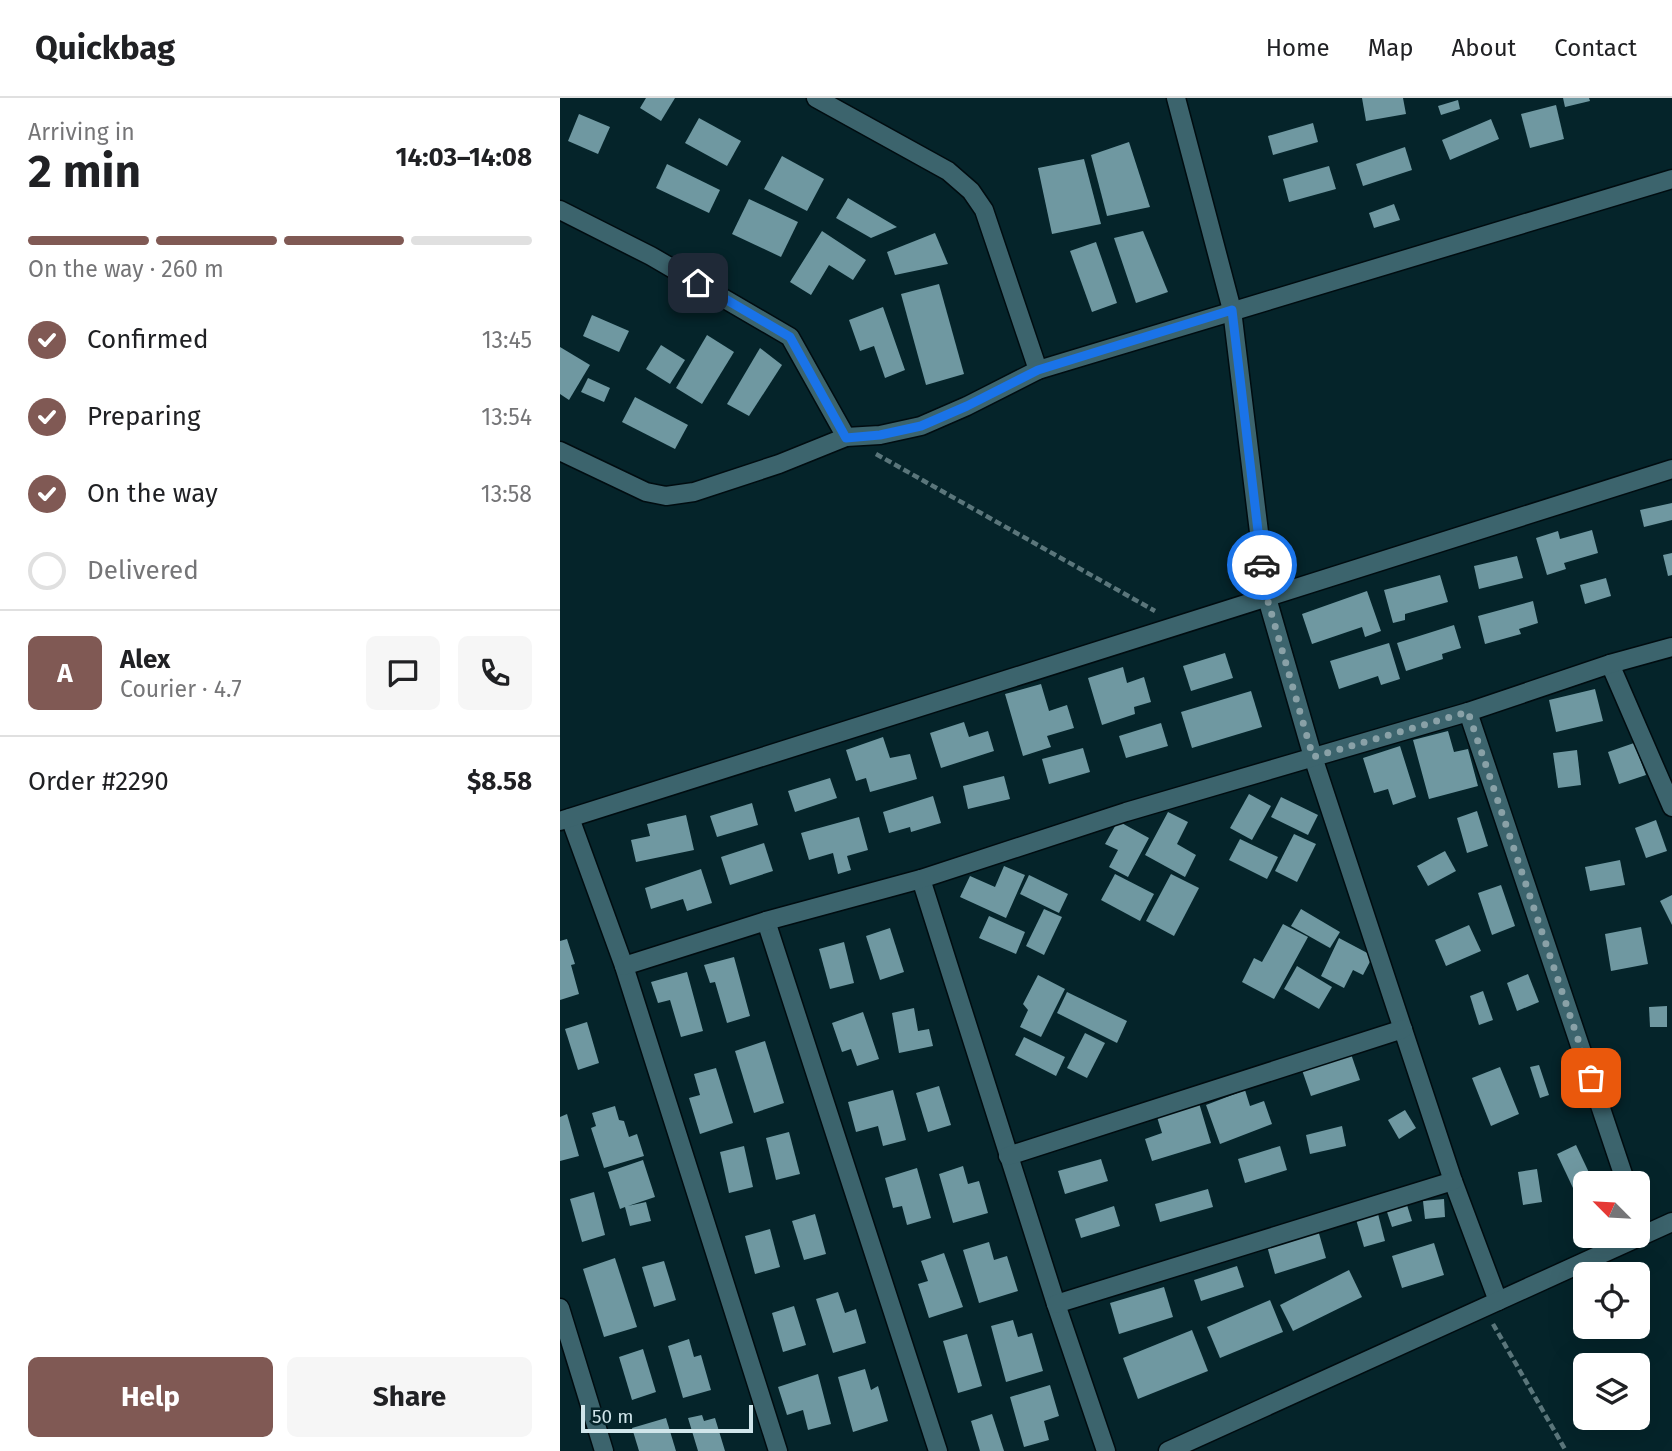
<!DOCTYPE html>
<meta charset="utf-8">
<style>
:root{--surface:#fff;--page:#f6f6f6;--text:#202124;--muted:#757577;--line:#e0e0e0;--accent:#805954}
body{margin:0;font-family:"Fira Sans",sans-serif;background:var(--page);color:var(--text);height:100vh;display:flex;flex-direction:column;font-size:26px;white-space:nowrap}
*{box-sizing:border-box;margin:0}
p{font-size:23px;color:var(--muted)}
.icon{flex:none;width:38px;height:38px;fill:none;stroke:currentColor;stroke-width:2;stroke-linecap:round;stroke-linejoin:round}
.map{position:relative;flex:1;overflow:hidden}
.sheet{display:flex;flex-direction:column;background:var(--surface);width:560px}
.sheet>*{flex:none}
.needle{width:46px;rotate:294deg}
.fabs{position:absolute;left:1013px;top:1073px;display:grid;gap:14px}
.fabs a{display:grid;place-items:center;width:77px;height:77px;border-radius:10px;background:var(--surface);box-shadow:0 7px 28px #0002;font-size:35px}
.scale{position:absolute;left:21px;bottom:18px;width:172px;box-sizing:border-box;padding-left:7px;border:4px solid #d0e5ea;border-top:0;font-size:19px;line-height:24px;white-space:nowrap;color:#d0e5ea;-webkit-text-stroke:5px #05242a;paint-order:stroke}
.pin{position:absolute;display:grid;place-items:center;width:60px;height:60px;color:#fff;margin:-30px;border-radius:14px;box-shadow:0 4px 10px #0006}
.courier{position:absolute;display:grid;place-items:center;width:70px;height:70px;margin:-35px;border:5px solid #1a73e8;border-radius:50%;background:#fff;color:#222;box-shadow:0 2px 9px #0007}
.summary em{font-style:normal;font-weight:700}
.summary div{display:flex;flex-direction:column-reverse}
.summary{display:flex;align-items:center;justify-content:space-between;height:119px;padding:0 28px}
h1{font-size:46px;font-weight:700;line-height:52px}
.bar{display:grid;grid-template-columns:repeat(4,1fr);gap:10px 7px;align-content:center;height:84px;padding:0 28px}
.bar i{height:9px;border-radius:5px;background:var(--line)}
.bar .active{background:var(--accent)}
.bar p{grid-column:span 4}
.line{display:flex;align-items:center;gap:18px;padding:0 28px;border-top:2px solid var(--line)}
.line div{flex:1}
.round{display:grid;place-items:center;flex:none;width:74px;height:74px;border-radius:10px;background:var(--page)}
ol{padding:0 28px;list-style:none}
li{display:flex;align-items:center;gap:21px;height:77px}
li p{margin-inline-start:auto}
li .icon{padding:7px;border-radius:50%;background:var(--accent);color:#fff;stroke-width:4}
li:last-child{color:var(--muted)}
li i{width:38px;height:38px;border:4px solid var(--line);border-radius:50%}
.button{display:flex;gap:14px;margin-top:auto;padding:14px 28px}
.button a{flex:1;height:80px;border-radius:10px;background:var(--accent);color:#fff;font-size:28px;font-weight:700;line-height:80px;text-align:center}
.button a+a{background:var(--page);color:var(--text)}
header{display:flex;align-items:center;gap:42px;box-sizing:border-box;height:98px;padding:0 35px;background:var(--surface);border-bottom:2px solid var(--line)}
header strong{font-size:33px}
nav{display:flex;gap:38px;margin-inline-start:auto;font-size:24px}
main{display:flex;flex:1;min-height:0}
.map>svg:first-child{display:block}
</style>
<header>
<strong>Quickbag</strong>
<nav><a>Home</a><a>Map</a><a>About</a><a>Contact</a></nav>
</header>
<main>
<section class="sheet">
<div class="summary"><div><h1>2 min</h1><p>Arriving in</p></div><em>14:03–14:08</em></div>
<div class="bar"><i class="active"></i><i class="active"></i><i class="active"></i><i></i><p>On the way · 260 m</p></div>
<ol>
<li><svg class="icon" aria-label="check" viewBox="0 0 24 24"><path d="M5 12l5 5 9-10"/></svg>Confirmed<p>13:45</p></li>
<li><svg class="icon" aria-label="check" viewBox="0 0 24 24"><path d="M5 12l5 5 9-10"/></svg>Preparing<p>13:54</p></li>
<li><svg class="icon" aria-label="check" viewBox="0 0 24 24"><path d="M5 12l5 5 9-10"/></svg>On the way<p>13:58</p></li>
<li><i></i>Delivered</li>
</ol>
<div class="line" style="height:126px"><b class="round" style="background:var(--accent);color:#fff">A</b><div><b>Alex</b><p>Courier · 4.7</p></div><a class="round"><svg class="icon" aria-label="chat" viewBox="0 0 24 24"><path d="M4 5h16v11H9l-5 4z"/></svg></a><a class="round"><svg class="icon" aria-label="phone" viewBox="0 0 24 24"><path d="M5 4h4l2 5-3 2q2 4 5 5l2-3 5 2v4C11 20 4 13 5 4z"/></svg></a></div>
<div class="line" style="height:91px"><div>Order #2290</div><b>$8.58</b></div>
<div class="button"><a>Help</a><a>Share</a></div>
</section>
<div class="map">
<svg width="1112" height="1353" viewBox="0 0 1112 1353">
<rect width="100%" height="100%" fill="#05242a"/>
<g fill="#6f98a1">
<polygon points="86,0 115,0 101,23 80,10"/>
<polygon points="802,0 843,0 846,16 806,23"/>
<polygon points="1003,0 1029,0 1030,3 1005,9"/>
<polygon points="898,2 900,11 881,17 878,8"/>
<polygon points="996,7 1004,41 970,50 961,16"/>
<polygon points="19,16 50,29 38,56 8,43"/>
<polygon points="139,20 181,43 167,68 125,45"/>
<polygon points="931,21 939,41 890,62 882,42"/>
<polygon points="753,25 758,44 713,57 708,38"/>
<polygon points="569,44 590,109 547,118 531,57"/>
<polygon points="845,49 852,72 803,88 796,66"/>
<polygon points="222,58 264,81 247,113 204,91"/>
<polygon points="524,61 541,126 492,136 478,70"/>
<polygon points="107,66 160,92 149,115 96,90"/>
<polygon points="769,68 776,91 729,104 723,81"/>
<polygon points="288,100 337,129 311,140 276,120"/>
<polygon points="189,101 238,124 221,159 172,136"/>
<polygon points="834,106 840,122 814,130 809,115"/>
<polygon points="262,133 306,162 293,182 269,167 251,197 230,184"/>
<polygon points="583,133 608,194 576,205 554,140"/>
<polygon points="375,135 388,166 335,177 327,154"/>
<polygon points="536,144 557,205 532,214 510,153"/>
<polygon points="379,186 404,276 366,287 341,196"/>
<polygon points="323,209 345,272 325,280 314,248 300,253 289,222"/>
<polygon points="32,217 69,233 59,254 23,238"/>
<polygon points="147,237 174,254 142,306 116,290"/>
<polygon points="101,247 125,262 110,286 86,271"/>
<polygon points="0,249 30,267 9,302 0,296"/>
<polygon points="200,250 222,267 189,318 167,306"/>
<polygon points="28,280 50,290 44,304 21,294"/>
<polygon points="75,299 128,327 115,351 62,324"/>
<polygon points="1112,405 1112,422 1084,429 1080,412"/>
<polygon points="1032,432 1038,455 1004,465 1006,471 987,477 976,440 998,433 1000,441"/>
<polygon points="1112,455 1112,477 1108,478 1103,457"/>
<polygon points="957,458 963,480 919,491 914,468"/>
<polygon points="880,477 888,504 845,516 845,522 833,525 824,492"/>
<polygon points="1046,480 1051,498 1025,506 1020,487"/>
<polygon points="807,493 821,533 805,539 802,529 752,546 742,516"/>
<polygon points="973,503 978,525 959,531 961,536 925,546 918,518"/>
<polygon points="894,527 901,550 882,556 883,561 846,573 837,545"/>
<polygon points="829,545 840,581 821,587 818,578 779,591 770,563"/>
<polygon points="665,555 673,580 631,593 623,568"/>
<polygon points="563,569 567,585 584,579 591,604 574,609 575,616 542,627 528,580"/>
<polygon points="481,586 489,613 507,607 514,630 487,638 491,649 463,658 445,596"/>
<polygon points="1035,591 1043,623 996,634 989,602"/>
<polygon points="691,593 702,629 632,650 621,614"/>
<polygon points="404,624 409,639 428,633 434,653 381,670 370,635"/>
<polygon points="601,625 608,648 566,660 559,638"/>
<polygon points="888,633 894,654 908,651 918,688 869,701 853,642"/>
<polygon points="323,639 330,660 350,656 357,681 310,694 306,680 296,683 286,652"/>
<polygon points="1074,645 1086,677 1059,686 1048,654"/>
<polygon points="840,648 856,699 833,707 828,691 814,695 803,660"/>
<polygon points="523,650 530,674 489,686 482,661"/>
<polygon points="1017,652 1021,687 998,690 993,655"/>
<polygon points="444,678 450,701 408,711 403,688"/>
<polygon points="270,680 277,700 235,714 228,693"/>
<polygon points="689,696 711,708 692,742 670,730"/>
<polygon points="373,698 381,725 351,734 350,729 329,735 323,714"/>
<polygon points="721,699 758,717 748,737 711,719"/>
<polygon points="192,705 198,727 157,739 150,718"/>
<polygon points="917,713 928,748 907,755 897,720"/>
<polygon points="608,714 628,724 617,746 636,757 625,779 585,757"/>
<polygon points="126,717 134,752 76,764 71,742 90,738 87,726"/>
<polygon points="299,719 308,752 287,758 291,772 278,776 273,755 249,762 241,735"/>
<polygon points="1096,722 1107,753 1086,760 1075,730"/>
<polygon points="558,723 589,740 568,779 549,769 558,752 545,746"/>
<polygon points="734,736 756,746 737,784 715,773"/>
<polygon points="680,741 718,759 707,781 669,762"/>
<polygon points="204,745 213,773 170,787 161,759"/>
<polygon points="885,753 896,773 868,788 857,768"/>
<polygon points="1060,762 1065,787 1030,793 1025,769"/>
<polygon points="444,768 465,777 446,820 400,799 410,778 435,789"/>
<polygon points="141,771 152,805 127,813 123,801 91,811 85,790"/>
<polygon points="555,776 594,796 580,823 541,802"/>
<polygon points="611,776 639,790 614,838 586,823"/>
<polygon points="469,777 508,796 499,815 460,796"/>
<polygon points="941,787 955,828 932,837 918,795"/>
<polygon points="1112,797 1112,827 1100,803"/>
<polygon points="484,811 502,819 484,857 466,848"/>
<polygon points="741,811 780,834 770,850 731,828"/>
<polygon points="429,818 465,834 456,856 419,840"/>
<polygon points="723,826 748,839 714,901 682,884 694,860 702,864"/>
<polygon points="909,827 921,853 886,868 875,842"/>
<polygon points="1081,829 1088,866 1051,873 1045,836"/>
<polygon points="330,830 344,874 320,882 306,838"/>
<polygon points="779,840 813,858 803,877 793,872 784,890 761,878"/>
<polygon points="7,841 15,866 11,867 19,896 0,902 0,843"/>
<polygon points="284,844 294,885 270,891 259,851"/>
<polygon points="174,859 190,918 167,925 155,884 150,885 144,867"/>
<polygon points="737,868 772,889 759,911 724,891"/>
<polygon points="127,874 143,933 121,939 110,902 98,905 91,884"/>
<polygon points="968,876 979,904 957,913 947,885"/>
<polygon points="478,877 505,891 481,939 460,929 468,912 463,906"/>
<polygon points="923,893 933,922 919,927 910,898"/>
<polygon points="507,894 567,923 557,945 497,915"/>
<polygon points="1107,908 1107,929 1090,929 1089,909"/>
<polygon points="354,910 358,933 369,931 373,948 339,955 332,915"/>
<polygon points="303,914 319,961 297,968 291,951 282,954 272,925"/>
<polygon points="27,924 39,965 18,972 5,931"/>
<polygon points="525,935 545,945 527,980 507,970"/>
<polygon points="464,939 505,959 496,978 455,957"/>
<polygon points="205,943 224,1005 194,1015 175,953"/>
<polygon points="791,956 800,982 751,998 742,972"/>
<polygon points="979,967 989,997 980,1000 970,969"/>
<polygon points="940,969 959,1016 931,1028 912,980"/>
<polygon points="156,970 173,1025 140,1036 129,1000 140,997 134,976"/>
<polygon points="379,988 391,1027 368,1034 356,995"/>
<polygon points="333,992 346,1042 323,1048 318,1028 296,1034 288,1004"/>
<polygon points="685,992 690,1008 704,1003 712,1026 660,1046 646,1007"/>
<polygon points="639,1005 651,1045 592,1063 585,1041 602,1035 597,1019"/>
<polygon points="55,1008 59,1022 64,1023 69,1039 77,1036 84,1058 44,1070 31,1030 36,1028 32,1015"/>
<polygon points="845,1012 856,1030 839,1041 828,1022"/>
<polygon points="7,1016 19,1058 0,1063 0,1019"/>
<polygon points="782,1028 786,1048 750,1056 746,1037"/>
<polygon points="229,1034 240,1076 216,1082 206,1040"/>
<polygon points="1016,1047 1032,1081 1013,1090 997,1056"/>
<polygon points="184,1048 193,1089 169,1095 160,1054"/>
<polygon points="720,1048 727,1072 685,1085 678,1061"/>
<polygon points="541,1061 548,1083 505,1096 498,1073"/>
<polygon points="83,1062 95,1099 68,1108 86,1104 91,1123 70,1128 65,1109 60,1111 48,1074"/>
<polygon points="403,1068 408,1086 419,1083 428,1115 393,1125 379,1076"/>
<polygon points="357,1070 371,1120 347,1127 342,1108 333,1110 325,1080"/>
<polygon points="977,1071 982,1104 963,1107 958,1074"/>
<polygon points="648,1091 653,1109 600,1124 595,1106"/>
<polygon points="34,1094 45,1137 22,1144 10,1101"/>
<polygon points="884,1101 885,1119 865,1121 863,1103"/>
<polygon points="847,1107 852,1123 832,1129 827,1114"/>
<polygon points="554,1108 560,1128 521,1140 515,1121"/>
<polygon points="817,1112 825,1143 804,1149 795,1118"/>
<polygon points="255,1116 266,1156 244,1162 232,1123"/>
<polygon points="210,1131 220,1169 195,1176 185,1138"/>
<polygon points="758,1132 766,1160 715,1176 707,1148"/>
<polygon points="429,1144 434,1162 447,1158 458,1193 419,1205 403,1152"/>
<polygon points="874,1145 884,1177 842,1190 832,1158"/>
<polygon points="384,1155 403,1209 369,1220 358,1186 368,1183 361,1163"/>
<polygon points="55,1160 77,1229 44,1239 23,1171"/>
<polygon points="104,1163 116,1202 94,1209 82,1169"/>
<polygon points="677,1168 684,1189 641,1203 634,1182"/>
<polygon points="789,1172 802,1199 733,1233 720,1207"/>
<polygon points="604,1189 613,1219 559,1236 550,1205"/>
<polygon points="278,1194 285,1215 296,1211 306,1245 273,1255 256,1201"/>
<polygon points="710,1202 723,1234 660,1260 647,1229"/>
<polygon points="234,1208 246,1247 223,1254 212,1215"/>
<polygon points="453,1222 458,1239 472,1235 483,1273 446,1284 431,1228"/>
<polygon points="632,1232 648,1273 578,1301 563,1260"/>
<polygon points="407,1236 422,1288 398,1295 383,1243"/>
<polygon points="129,1241 134,1259 141,1257 151,1292 123,1300 108,1248"/>
<polygon points="83,1251 96,1294 72,1302 59,1259"/>
<polygon points="305,1271 311,1292 318,1288 328,1323 293,1334 278,1279"/>
<polygon points="258,1276 271,1326 248,1332 243,1312 227,1317 218,1289"/>
<polygon points="490,1287 499,1318 484,1323 489,1342 464,1349 450,1299"/>
<polygon points="432,1316 444,1353 420,1353 411,1323"/>
<polygon points="142,1317 144,1323 155,1320 165,1353 138,1353 128,1320"/>
<polygon points="106,1320 116,1353 79,1353 72,1330"/>
</g>
<g fill="none" stroke-linecap="round" stroke-linejoin="round">
<g stroke="#000c10" stroke-width="21">
<g id="street">
<polyline points="256,0 388,73 411,93 424,112 478,272"/>
<polyline points="616,0 672,212 707,500 753,659 893,1083 938,1203"/>
<polyline points="0,112 91,158 230,239 286,339"/>
<polyline points="0,353 86,394 106,398 134,394 219,366 286,339 320,337 361,328 407,308 478,272 1112,81"/>
<polyline points="1050,566 1112,709"/>
<polyline points="908,614 1066,1085"/>
<polyline points="10,720 64,868 218,1353"/>
<polyline points="0,723 1112,371"/>
<polyline points="361,781 496,1206 546,1353"/>
<polyline points="206,823 378,1353"/>
<polyline points="64,868 206,823 361,781 566,714 908,614 1050,566 1112,549"/>
<polyline points="448,1058 843,931"/>
<polyline points="496,1206 893,1083"/>
<polyline points="0,1210 44,1353"/>
<polyline points="608,1353 1112,1124"/>
</g>
</g>
<g stroke="#5b767b" stroke-width="4.5" stroke-dasharray="7 3.5" stroke-linecap="butt">
<polyline points="316,356 595,513"/>
<polyline points="933,1226 1006,1353"/>
</g>
<use href="#street" stroke="#3c646d" stroke-width="18"/>
</g>
<g fill="none" stroke-linecap="round" stroke-linejoin="round">
<polyline stroke="#89a1a7" stroke-width="7" stroke-dasharray="0 12.6" points="702,467 707,500 753,659 908,614 1031,980"/>
<polyline stroke="#1a73e8" stroke-width="9" points="138,185 230,239 286,340 320,337 361,328 407,308 478,272 672,212 702,467"/>
</g>
</svg>
<div class="fabs">
<a><svg class="needle" viewBox="-14 -14 28 28"><path d="M0-13l5 13h-10z" fill="#e53935"/><path d="M0 13l5-13h-10z" fill="#757577"/></svg></a>
<a><svg class="icon" aria-label="locate" viewBox="0 0 24 24"><circle cx="12" cy="12" r="6"/><path d="M12 2v4M12 18v4M2 12h4M18 12h4"/></svg></a>
<a><svg class="icon" aria-label="layers" viewBox="0 0 24 24"><path d="M12 4l9 5-9 5-9-5zM3 14l9 5 9-5"/></svg></a>
</div>
<div class="scale">50 m</div>
<div class="pin" style="left:1031px;top:980px;background:#ea580c"><svg class="icon" aria-label="bag" viewBox="0 0 24 24"><path d="M5 8h14l-1 12H6zM9 8a3 3 0 0 1 6 0"/></svg></div>
<div class="pin" style="left:138px;top:185px;background:#1f2937"><svg class="icon" aria-label="home" viewBox="0 0 24 24"><path d="M3 11l9-7 9 7M6 9v11h12V9"/></svg></div>
<div class="courier" style="left:702px;top:467px"><svg class="icon" aria-label="car" viewBox="0 0 24 24"><path d="M5 17H2v-5l4-1 3-4h7l3 4 3 1v5h-3M9 17h6M6 11h13"/><circle cx="7" cy="17" r="2"/><circle cx="17" cy="17" r="2"/></svg></div>
</div>
</main>
